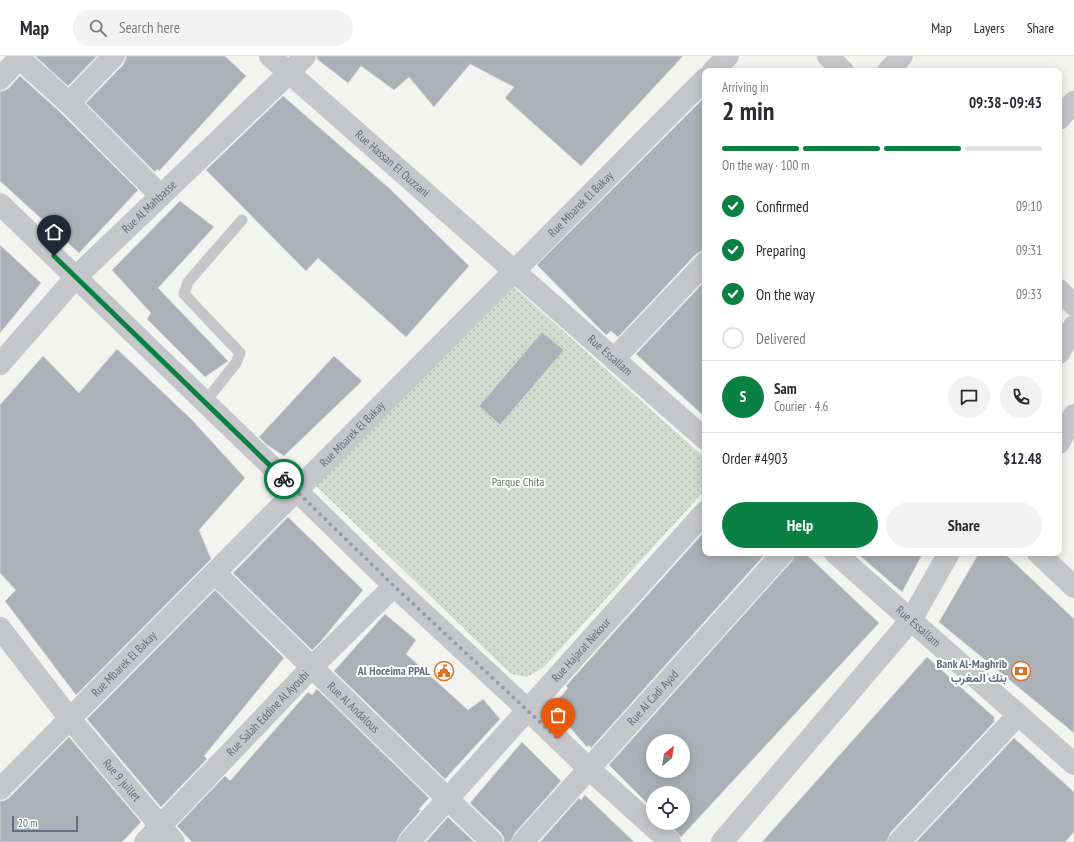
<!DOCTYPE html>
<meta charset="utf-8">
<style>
:root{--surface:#fff;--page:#f2f2f3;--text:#2b2b33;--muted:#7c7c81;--line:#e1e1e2;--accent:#0b8043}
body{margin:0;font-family:"PT Sans Narrow",Vazirmatn,sans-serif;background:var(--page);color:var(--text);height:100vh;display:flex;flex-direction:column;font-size:15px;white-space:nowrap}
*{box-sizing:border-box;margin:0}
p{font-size:13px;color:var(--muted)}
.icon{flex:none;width:22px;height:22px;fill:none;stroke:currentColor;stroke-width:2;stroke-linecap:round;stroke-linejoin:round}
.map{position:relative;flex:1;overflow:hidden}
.sheet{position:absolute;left:702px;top:12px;width:360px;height:488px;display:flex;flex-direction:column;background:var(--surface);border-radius:8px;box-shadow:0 2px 10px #0003}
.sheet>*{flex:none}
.needle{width:26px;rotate:30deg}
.fabs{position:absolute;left:646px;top:678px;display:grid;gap:8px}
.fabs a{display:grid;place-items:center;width:44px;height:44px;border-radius:50%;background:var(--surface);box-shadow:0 2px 10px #0003;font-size:20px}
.scale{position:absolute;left:12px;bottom:10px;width:66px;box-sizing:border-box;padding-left:4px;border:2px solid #636e80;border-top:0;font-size:11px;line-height:14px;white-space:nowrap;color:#636e80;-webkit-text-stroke:3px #fff;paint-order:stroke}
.pin{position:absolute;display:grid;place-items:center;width:34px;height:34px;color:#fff;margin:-41px -17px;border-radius:50% 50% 50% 0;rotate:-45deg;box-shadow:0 0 4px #0007}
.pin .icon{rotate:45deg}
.courier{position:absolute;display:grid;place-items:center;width:40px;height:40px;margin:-20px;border:3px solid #0b8043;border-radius:50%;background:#fff;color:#222;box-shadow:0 1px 5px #0007}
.overview em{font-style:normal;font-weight:700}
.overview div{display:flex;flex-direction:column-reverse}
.overview{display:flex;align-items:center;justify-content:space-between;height:68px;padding:0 20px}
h1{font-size:26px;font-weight:700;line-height:30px}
.bar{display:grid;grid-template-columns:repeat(4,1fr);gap:6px 4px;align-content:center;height:48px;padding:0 20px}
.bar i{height:5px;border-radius:3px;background:var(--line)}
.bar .current{background:var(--accent)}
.bar p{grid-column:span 4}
.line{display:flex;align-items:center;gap:10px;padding:0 20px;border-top:1px solid var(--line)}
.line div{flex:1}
.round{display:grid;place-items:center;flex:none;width:42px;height:42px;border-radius:21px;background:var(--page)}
ol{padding:0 20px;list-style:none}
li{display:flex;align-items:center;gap:12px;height:44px}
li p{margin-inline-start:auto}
li .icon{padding:4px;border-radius:50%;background:var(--accent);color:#fff;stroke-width:4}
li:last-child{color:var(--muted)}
li i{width:22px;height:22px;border:2px solid var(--line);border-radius:50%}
.primary-button{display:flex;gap:8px;margin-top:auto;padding:8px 20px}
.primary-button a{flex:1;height:46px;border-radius:24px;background:var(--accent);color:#fff;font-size:16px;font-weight:700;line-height:46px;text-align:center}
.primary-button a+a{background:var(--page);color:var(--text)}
header{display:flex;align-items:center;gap:24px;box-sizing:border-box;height:56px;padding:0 20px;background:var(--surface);border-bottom:1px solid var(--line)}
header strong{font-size:19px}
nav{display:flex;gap:22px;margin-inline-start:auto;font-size:14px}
.search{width:280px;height:36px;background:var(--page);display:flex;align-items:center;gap:10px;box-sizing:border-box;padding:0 14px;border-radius:22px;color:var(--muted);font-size:15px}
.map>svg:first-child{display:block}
</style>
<header>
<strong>Map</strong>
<div class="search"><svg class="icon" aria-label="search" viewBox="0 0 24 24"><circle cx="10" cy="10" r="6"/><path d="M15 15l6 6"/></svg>Search here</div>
<nav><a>Map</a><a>Layers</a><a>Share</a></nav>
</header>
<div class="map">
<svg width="1074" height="786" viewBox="0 0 1074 786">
<defs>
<pattern id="grass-dots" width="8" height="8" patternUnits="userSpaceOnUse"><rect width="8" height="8" fill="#d3dbd1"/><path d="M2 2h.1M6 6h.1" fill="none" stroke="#afb6af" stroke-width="1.8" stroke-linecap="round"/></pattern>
</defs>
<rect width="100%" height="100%" fill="#f3f4f0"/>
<polygon fill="url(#grass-dots)" points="504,222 705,402 705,434 543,612 527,621 511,618 317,431 312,421"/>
<g fill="#acb1b7" stroke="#d4d5d3" fill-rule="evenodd">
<polygon points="35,0 97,0 68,30"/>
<polygon points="126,0 225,0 246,20 159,115 157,113 155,116 86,47 123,9 126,3"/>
<polygon points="317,0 683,0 581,110 505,42 514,31 470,8 434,51 409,21 394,34 361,10 348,27 317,3"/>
<polygon points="20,20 60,56 138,134 79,197 0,125 0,35 4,35 9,32"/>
<polygon points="283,40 390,133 469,210 406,281 318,202 306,215 206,114"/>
<polygon points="705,41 705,195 701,195 696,198 618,281 611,275 606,279 537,209"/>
<polygon points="180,145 214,171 158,232 228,305 205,321 147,263 151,257 112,214"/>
<polygon points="0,189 41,227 0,277"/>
<polygon points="705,225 705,361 636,298"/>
<polygon points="542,276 564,294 500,369 479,350"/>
<polygon points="117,293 192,364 245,422 199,474 211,503 76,639 5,545 16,534 0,517 0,349 43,300 79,337"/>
<polygon points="334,300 362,325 284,400 266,388 259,381"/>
<polygon points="288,461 363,534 321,585 312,594 233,517"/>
<polygon points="705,475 705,497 766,497 591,692 589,689 587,691 552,651 568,632 566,630"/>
<path d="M795,497h10l74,70 -198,214 -13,-14h15v-30h-30v16l-44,-44 183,-204zM653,685h30v30h-30z"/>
<polygon points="857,497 923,497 902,536"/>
<polygon points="979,497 1004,497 1074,563 1074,677 939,566"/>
<polygon points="215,534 284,602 204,700 207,703 161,751 87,663"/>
<polygon points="385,558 416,584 406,598 468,654 483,643 500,663 445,723 334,615"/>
<polygon points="927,601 995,662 993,664 995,665 890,777 887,786 762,786"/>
<polygon points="317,633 429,742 418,754 421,754 400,778 397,786 192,786 177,770 225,720 230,725 308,636 312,639"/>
<polygon points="69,681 141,766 122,786 0,786 0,745 4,745 9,742"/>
<polygon points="1014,682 1074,736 1074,776 1065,786 916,786"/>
<polygon points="522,686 561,725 514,778 511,786 504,786 504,782 501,777 470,747"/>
<polygon points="585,739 634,786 540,786 579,742 581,744"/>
<polygon points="448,761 449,762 474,786 426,786"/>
</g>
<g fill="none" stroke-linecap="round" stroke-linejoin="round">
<polyline stroke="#c4c6ca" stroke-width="11" points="205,346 236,307 240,297 184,238 188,226 242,164"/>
<g stroke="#c4c6ca" stroke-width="22">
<polyline points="21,0 19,2 69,47 161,140"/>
<path id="s1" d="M270,0l435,383"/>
<polyline points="828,0 843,15"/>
<polyline points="713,15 728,0"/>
<polyline points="888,15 902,0"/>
<polyline points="0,23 19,2"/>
<polyline points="69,47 114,0"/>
<polyline points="1059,63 1074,46"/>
<polyline points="1059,234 1074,249"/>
<polyline points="1059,297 1074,270"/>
<polyline points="614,303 705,207"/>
<polyline points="1059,387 1074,359"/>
<path id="s2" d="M835,497l239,211"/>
<polyline points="1038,497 1074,531"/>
<path id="s3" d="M215,517l277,269"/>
<path id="s4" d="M0,572l70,91 104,123"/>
<path id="s5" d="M0,733l705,-710"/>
<path id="s6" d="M145,786l167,-175 82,-81"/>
<path id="s7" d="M409,786l296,-330"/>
<path id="s8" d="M523,786l260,-289"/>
<polyline points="722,786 911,564 949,497"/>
<polyline points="899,786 1018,659"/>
</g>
<g stroke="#c4c6ca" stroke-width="22">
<polyline points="0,148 297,435 394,530 527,653 588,712 670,786"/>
<path id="s9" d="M0,308l76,-87 213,-204 16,-17"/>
</g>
</g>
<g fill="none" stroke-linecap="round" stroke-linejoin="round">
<polyline stroke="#959da7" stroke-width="4" stroke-dasharray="0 7.2" points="284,423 394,530 558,683"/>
<polyline stroke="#0b8043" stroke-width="5" points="54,200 284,423"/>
</g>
<defs>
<g id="civic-ring" transform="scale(1)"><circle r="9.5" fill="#fff" stroke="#de7125" stroke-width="1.5"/><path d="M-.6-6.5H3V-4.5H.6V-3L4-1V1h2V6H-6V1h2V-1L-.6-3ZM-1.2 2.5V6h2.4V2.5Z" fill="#de7125"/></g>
<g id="bank-ring" transform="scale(1)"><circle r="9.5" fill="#fff" stroke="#de7125" stroke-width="1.5"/><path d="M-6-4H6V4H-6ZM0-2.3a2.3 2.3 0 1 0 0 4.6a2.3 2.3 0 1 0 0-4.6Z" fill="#de7125"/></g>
</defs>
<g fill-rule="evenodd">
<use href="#civic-ring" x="444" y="615"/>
<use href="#bank-ring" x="1021" y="615"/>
</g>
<g text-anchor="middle" stroke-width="4" stroke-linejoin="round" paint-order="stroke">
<g font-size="12" fill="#636e80" stroke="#fff">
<text dy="4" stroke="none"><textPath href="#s1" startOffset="163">Rue Hassan El Ouzzani</textPath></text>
<text dy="4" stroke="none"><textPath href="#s5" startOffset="824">Rue Mbarek El Bakay</textPath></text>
<text dy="4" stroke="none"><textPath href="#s9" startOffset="217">Rue Al Mahbasse</textPath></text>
<text dy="4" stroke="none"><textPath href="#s1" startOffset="453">Rue Essallam</textPath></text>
<text dy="4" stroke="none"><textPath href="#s5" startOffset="500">Rue Mbarek El Bakay</textPath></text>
<text dy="4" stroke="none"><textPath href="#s2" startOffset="111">Rue Essallam</textPath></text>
<text dy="4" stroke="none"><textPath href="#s7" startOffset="258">Rue Hajarat Nekour</textPath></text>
<text dy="4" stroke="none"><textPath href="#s5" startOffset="176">Rue Mbarek El Bakay</textPath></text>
<text dy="4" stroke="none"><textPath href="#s8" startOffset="194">Rue Al Cadi Ayad</textPath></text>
<text dy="4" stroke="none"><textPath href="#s3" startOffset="193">Rue Al Andalous</textPath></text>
<text dy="4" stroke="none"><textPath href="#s6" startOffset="178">Rue Salah Eddine Al Ayoubi</textPath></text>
<text dy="4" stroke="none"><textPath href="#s4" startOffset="195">Rue 9 juillet</textPath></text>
</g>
<g font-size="12" fill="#627762" stroke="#fff">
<text x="518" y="430">Parque Chita</text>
</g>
<g font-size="12" font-weight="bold" fill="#636e80" stroke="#fff" text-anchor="end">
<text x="1007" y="612">Bank Al-Maghrib<tspan x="1007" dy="14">بنك المغرب</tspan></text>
<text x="430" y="619">Al Hoceima PPAL</text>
</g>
</g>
</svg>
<div class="fabs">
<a><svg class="needle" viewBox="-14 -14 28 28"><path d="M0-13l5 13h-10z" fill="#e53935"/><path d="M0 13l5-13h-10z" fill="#7c7c81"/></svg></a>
<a><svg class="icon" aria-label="locate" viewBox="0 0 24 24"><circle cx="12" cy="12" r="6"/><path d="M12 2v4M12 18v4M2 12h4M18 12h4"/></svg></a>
</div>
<div class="scale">20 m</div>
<div class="pin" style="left:558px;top:683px;background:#ea580c"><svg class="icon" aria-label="bag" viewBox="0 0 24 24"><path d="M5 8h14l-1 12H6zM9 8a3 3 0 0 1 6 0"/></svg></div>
<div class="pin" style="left:54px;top:200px;background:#1f2937"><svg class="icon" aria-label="home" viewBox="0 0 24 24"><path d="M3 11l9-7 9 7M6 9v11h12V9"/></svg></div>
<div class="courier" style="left:284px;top:423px"><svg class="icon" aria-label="bike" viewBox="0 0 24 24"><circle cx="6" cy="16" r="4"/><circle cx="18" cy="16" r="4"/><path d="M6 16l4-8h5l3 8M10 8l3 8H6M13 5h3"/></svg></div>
<section class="sheet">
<div class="overview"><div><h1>2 min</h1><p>Arriving in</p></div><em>09:38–09:43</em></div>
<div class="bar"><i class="current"></i><i class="current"></i><i class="current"></i><i></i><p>On the way · 100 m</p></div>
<ol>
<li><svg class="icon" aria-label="check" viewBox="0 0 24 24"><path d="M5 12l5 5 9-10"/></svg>Confirmed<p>09:10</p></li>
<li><svg class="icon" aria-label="check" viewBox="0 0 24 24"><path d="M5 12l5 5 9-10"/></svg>Preparing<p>09:31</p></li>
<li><svg class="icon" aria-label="check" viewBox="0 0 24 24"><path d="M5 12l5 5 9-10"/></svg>On the way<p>09:33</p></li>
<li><i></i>Delivered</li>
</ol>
<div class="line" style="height:72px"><b class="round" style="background:var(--accent);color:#fff">S</b><div><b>Sam</b><p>Courier · 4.6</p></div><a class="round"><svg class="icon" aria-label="chat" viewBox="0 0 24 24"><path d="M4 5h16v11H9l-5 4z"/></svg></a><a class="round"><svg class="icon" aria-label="phone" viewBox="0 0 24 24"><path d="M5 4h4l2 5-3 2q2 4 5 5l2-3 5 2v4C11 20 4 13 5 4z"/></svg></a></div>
<div class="line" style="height:52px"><div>Order #4903</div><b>$12.48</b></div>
<div class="primary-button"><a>Help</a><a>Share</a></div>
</section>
</div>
